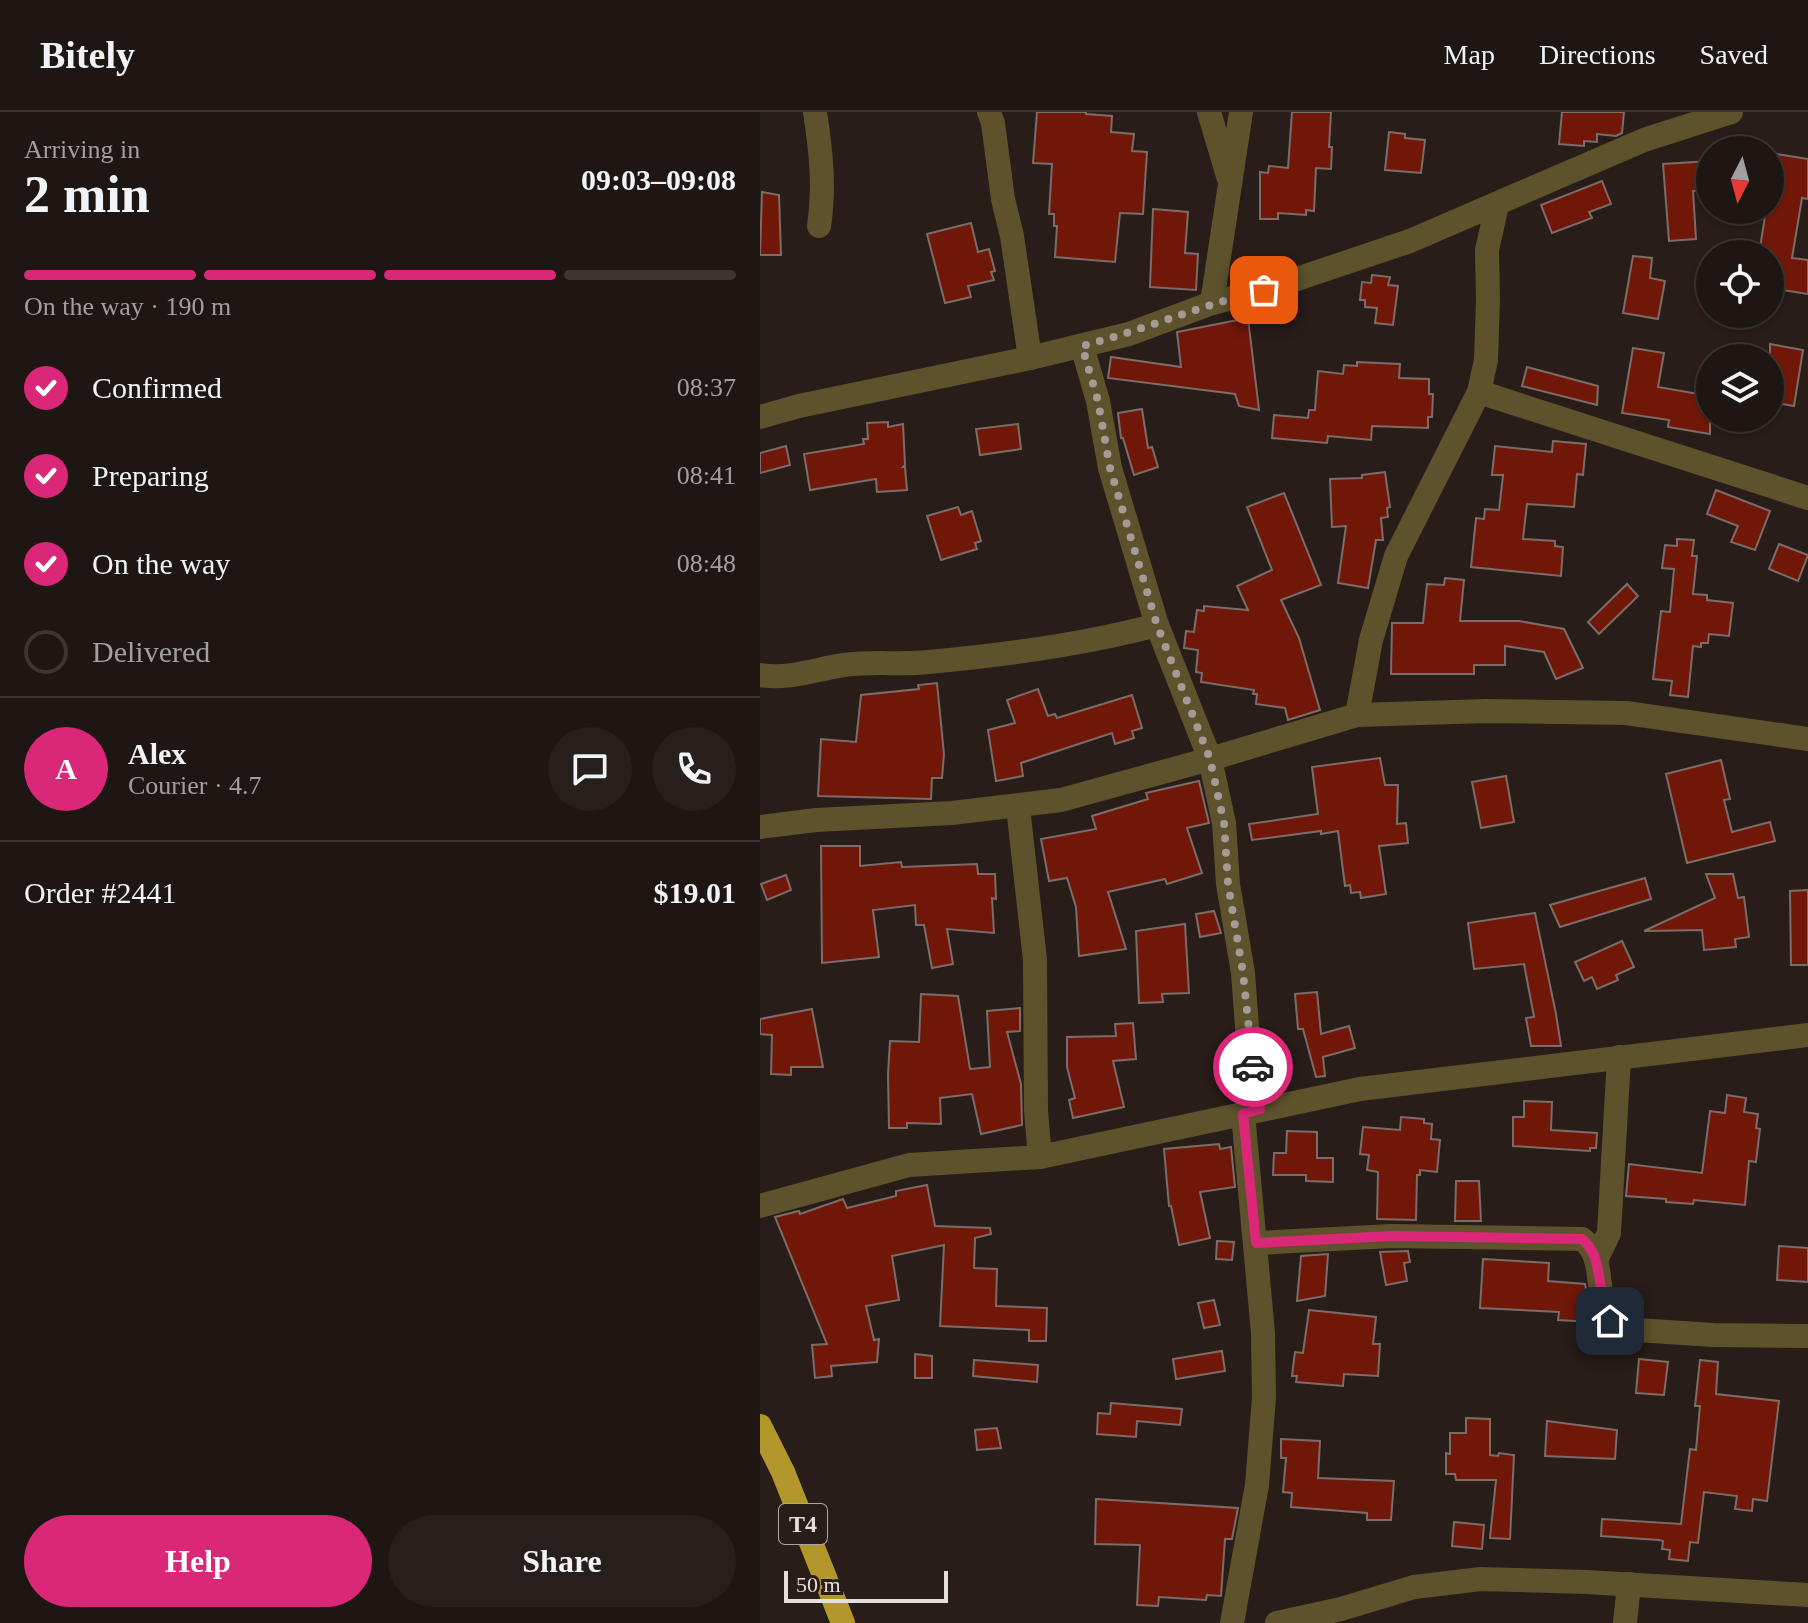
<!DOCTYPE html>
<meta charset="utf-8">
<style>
:root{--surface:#1e1612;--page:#261f1b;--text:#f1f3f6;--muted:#a19f9f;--line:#3c3532;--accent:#db2777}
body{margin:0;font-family:"Times New Roman",serif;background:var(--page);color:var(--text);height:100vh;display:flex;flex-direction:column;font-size:30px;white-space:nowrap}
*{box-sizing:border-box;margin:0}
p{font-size:26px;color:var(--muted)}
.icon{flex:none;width:44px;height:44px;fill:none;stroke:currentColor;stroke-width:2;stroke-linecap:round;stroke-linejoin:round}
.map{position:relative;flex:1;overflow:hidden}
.panel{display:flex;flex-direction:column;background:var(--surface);width:760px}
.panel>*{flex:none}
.needle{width:52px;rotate:186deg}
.tools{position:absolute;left:936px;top:24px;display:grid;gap:16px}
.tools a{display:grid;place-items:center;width:88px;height:88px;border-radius:50%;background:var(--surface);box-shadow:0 2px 6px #0004,0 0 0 2px var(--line);font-size:40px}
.scale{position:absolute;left:24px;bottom:20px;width:164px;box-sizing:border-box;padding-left:8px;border:4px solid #e6dedb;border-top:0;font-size:22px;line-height:28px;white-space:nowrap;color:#e6dedb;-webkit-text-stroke:6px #281d18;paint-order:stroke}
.pin{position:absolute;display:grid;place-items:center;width:68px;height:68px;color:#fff;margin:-34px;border-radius:16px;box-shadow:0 4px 12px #0006}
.courier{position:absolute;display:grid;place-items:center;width:80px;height:80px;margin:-40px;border:6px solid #db2777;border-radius:50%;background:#fff;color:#222;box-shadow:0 2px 10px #0007}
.headline em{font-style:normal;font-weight:600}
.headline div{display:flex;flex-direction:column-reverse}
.headline{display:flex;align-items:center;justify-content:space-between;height:136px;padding:0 24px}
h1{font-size:52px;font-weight:600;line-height:60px}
.bar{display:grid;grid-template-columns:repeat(4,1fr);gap:12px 8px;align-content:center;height:96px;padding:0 24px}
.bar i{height:10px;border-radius:6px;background:var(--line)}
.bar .current{background:var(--accent)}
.bar p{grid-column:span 4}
.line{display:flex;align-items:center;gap:20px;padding:0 24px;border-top:2px solid var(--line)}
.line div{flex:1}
.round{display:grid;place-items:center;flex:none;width:84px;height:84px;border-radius:42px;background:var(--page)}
ol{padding:0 24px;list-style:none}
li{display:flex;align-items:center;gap:24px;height:88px}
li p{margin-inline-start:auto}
li .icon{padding:8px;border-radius:50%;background:var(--accent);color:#fff;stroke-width:4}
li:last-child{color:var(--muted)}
li i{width:44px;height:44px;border:4px solid var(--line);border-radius:50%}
.action{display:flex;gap:16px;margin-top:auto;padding:16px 24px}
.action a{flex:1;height:92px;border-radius:48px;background:var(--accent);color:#fff;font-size:32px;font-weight:600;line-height:92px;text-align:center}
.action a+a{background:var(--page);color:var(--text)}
header{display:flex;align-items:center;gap:48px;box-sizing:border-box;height:112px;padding:0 40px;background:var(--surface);border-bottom:2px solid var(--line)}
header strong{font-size:38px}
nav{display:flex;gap:44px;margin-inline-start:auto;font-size:28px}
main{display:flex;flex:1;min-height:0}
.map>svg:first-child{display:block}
</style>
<header>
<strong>Bitely</strong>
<nav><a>Map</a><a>Directions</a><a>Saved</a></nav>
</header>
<main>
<section class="panel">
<div class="headline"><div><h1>2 min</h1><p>Arriving in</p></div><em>09:03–09:08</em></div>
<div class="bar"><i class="current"></i><i class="current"></i><i class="current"></i><i></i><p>On the way · 190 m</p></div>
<ol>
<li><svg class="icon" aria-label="check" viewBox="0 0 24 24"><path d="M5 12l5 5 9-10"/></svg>Confirmed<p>08:37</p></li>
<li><svg class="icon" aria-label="check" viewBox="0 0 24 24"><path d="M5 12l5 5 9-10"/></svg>Preparing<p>08:41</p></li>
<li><svg class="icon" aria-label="check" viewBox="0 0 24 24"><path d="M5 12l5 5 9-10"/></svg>On the way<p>08:48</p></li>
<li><i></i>Delivered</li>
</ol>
<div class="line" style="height:144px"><b class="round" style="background:var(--accent);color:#fff">A</b><div><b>Alex</b><p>Courier · 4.7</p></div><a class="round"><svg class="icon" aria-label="chat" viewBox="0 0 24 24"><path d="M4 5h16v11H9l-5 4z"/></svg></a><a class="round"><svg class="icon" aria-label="phone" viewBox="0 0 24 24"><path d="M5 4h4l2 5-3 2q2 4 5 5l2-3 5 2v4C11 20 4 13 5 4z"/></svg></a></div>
<div class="line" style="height:104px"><div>Order #2441</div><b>$19.01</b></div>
<div class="action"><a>Help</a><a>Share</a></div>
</section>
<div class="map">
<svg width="1048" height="1511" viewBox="0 0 1048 1511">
<rect width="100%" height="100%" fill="#281d18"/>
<g fill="#711708" stroke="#7b6c69" stroke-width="2">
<polygon points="277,0 326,0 326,2 352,4 351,20 374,22 372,39 387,40 383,102 360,101 355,150 295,145 297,114 294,114 294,102 289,102 292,52 273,51"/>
<polygon points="532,0 571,0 569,35 572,35 571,57 556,56 554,99 546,98 546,103 518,101 518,107 500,107 500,60 508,61 509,54 528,56"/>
<polygon points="802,0 864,0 862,21 856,24 837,22 837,30 824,29 824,34 799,32"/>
<polygon points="629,20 645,22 645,26 665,28 661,61 625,58"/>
<polygon points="1010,41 1048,47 1048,87 1042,86 1032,146 1048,148 1048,182 1010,176 1010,142 999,142 1006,98 1010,98"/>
<polygon points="950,49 950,78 933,79 936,127 909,129 903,52"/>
<polygon points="842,69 851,92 829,100 832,106 792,121 781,93"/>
<polygon points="2,80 19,83 21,143 0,143"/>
<polygon points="393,97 428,100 425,141 438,142 436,178 390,175"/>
<polygon points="211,111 218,140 229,137 235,159 231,160 234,168 208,174 211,185 185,191 167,122"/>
<polygon points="873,144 892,146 890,166 905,169 898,207 863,201"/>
<polygon points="612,163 630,165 628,173 638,174 633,213 615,211 617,196 605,195 605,188 600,188 602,170 611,171"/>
<polygon points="488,206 499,298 479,294 475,282 348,266 351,245 421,255 417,220"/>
<polygon points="1010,232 1043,238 1034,294 1010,290"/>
<polygon points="873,236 904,241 898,275 950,284 950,322 908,315 909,308 862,301"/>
<polygon points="597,250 640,252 639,266 669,267 669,282 673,282 672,305 668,305 668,316 612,314 611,328 568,324 567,331 512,326 514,303 548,306 549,298 555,298 558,259 583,262 584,253 597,254"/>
<polygon points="767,255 838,274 837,293 762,274"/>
<polygon points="382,297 388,336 392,335 398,355 374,363 363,326 361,326 358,301"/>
<polygon points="128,310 128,315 143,312 145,353 143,355 145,355 147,378 117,380 116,367 50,378 44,342 104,332 103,327 108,327 107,311"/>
<polygon points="258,312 261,337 220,343 216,317"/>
<polygon points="793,329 826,332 823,363 817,362 814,395 767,392 763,427 795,429 795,434 803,435 801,464 711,455 716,406 724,407 725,397 739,398 743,363 732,363 735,334 792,340"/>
<polygon points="26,334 30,353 0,361 0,341"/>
<polygon points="625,360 630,395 627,396 628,405 621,406 623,428 616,428 608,476 578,471 586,414 572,415 570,367 602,366 602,363"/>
<polygon points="956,378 1010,399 995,438 971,430 978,414 947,402"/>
<polygon points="524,381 561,473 521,488 539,526 560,598 528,608 525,596 496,592 497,582 493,582 494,578 441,570 442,561 436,560 438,538 424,536 426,519 434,520 437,498 444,499 444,494 488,498 477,474 512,458 487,395"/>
<polygon points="198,395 201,403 212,399 221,429 215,431 217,437 181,448 167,404"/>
<polygon points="917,427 934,428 932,444 937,444 933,482 947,483 947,488 973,491 969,524 949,522 948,531 941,531 941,535 933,534 928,585 910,583 912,569 893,567 901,499 910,500 914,457 902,456 905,433 917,434"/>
<polygon points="1019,432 1048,443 1038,469 1009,457"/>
<polygon points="685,466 704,468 700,509 759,509 804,517 823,556 796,567 784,540 745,534 745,553 714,553 714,562 631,562 632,511 663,511 667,472 684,473"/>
<polygon points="867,472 878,484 839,522 828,510"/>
<polygon points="177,571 184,642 182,666 172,666 171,687 58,684 61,627 96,630 101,583 159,577 158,573"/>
<polygon points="278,577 288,604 295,602 297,606 372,583 382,616 372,619 374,626 355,632 352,621 261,651 263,664 236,669 228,618 255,611 247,588"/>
<polygon points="620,646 625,673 638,673 637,712 646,711 648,731 619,734 626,782 601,786 600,780 591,781 590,773 585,774 578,719 561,722 561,719 492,728 489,712 558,702 552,655"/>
<polygon points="961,648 970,687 964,688 972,720 1010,710 1015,729 927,751 906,662"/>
<polygon points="746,664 754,710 721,716 712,670"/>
<polygon points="439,669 449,711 427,716 442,761 407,772 405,767 348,780 366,837 319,844 316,795 307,766 289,769 281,727 336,717 332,704 388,687 386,681"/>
<polygon points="61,734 100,734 100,754 141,750 142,755 217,752 218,762 235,762 236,787 232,786 234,821 187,817 193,852 172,856 164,813 156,813 155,793 113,798 119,845 62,851"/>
<polygon points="946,762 973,762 978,786 984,785 989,825 975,827 976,835 944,838 942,818 884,819 955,786"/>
<polygon points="26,763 31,778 7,788 1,772"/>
<polygon points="885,766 891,787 800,815 790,793"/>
<polygon points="1048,778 1048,853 1031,853 1030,779"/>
<polygon points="454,799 461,821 440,825 436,802"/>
<polygon points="775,801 796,902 801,934 771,934 766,906 774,905 764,852 714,857 708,811"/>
<polygon points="425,812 429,881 402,882 403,890 379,891 376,819"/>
<polygon points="862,829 874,855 856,863 858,868 837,877 832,865 824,869 815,850"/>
<polygon points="557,880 561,922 589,914 595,936 563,945 565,964 556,965 543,917 538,917 535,882"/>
<polygon points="161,882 198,884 210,957 230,955 227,899 260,896 260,919 247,920 261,972 262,1013 221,1022 212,982 180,986 181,1012 147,1011 147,1016 129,1016 128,962 130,929 159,930"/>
<polygon points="52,897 63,955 31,955 31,963 11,962 12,923 0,922 0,907"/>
<polygon points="373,911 376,947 353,949 364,995 313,1006 309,988 315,986 307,955 307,925 356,924 355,912"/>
<polygon points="967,983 986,986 984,1000 998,1002 996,1016 1000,1017 996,1050 989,1049 985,1093 934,1088 933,1092 906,1090 906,1087 866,1084 869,1052 942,1061 950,999 965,1001"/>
<polygon points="764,989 792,990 791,1018 837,1021 836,1036 830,1036 830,1039 753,1034 753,1005 764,1005"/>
<polygon points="641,1005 664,1007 664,1011 672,1012 671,1027 680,1028 677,1060 660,1058 660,1063 657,1063 656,1108 617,1107 618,1060 607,1058 609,1043 600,1042 603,1015 640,1018"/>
<polygon points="527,1019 557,1020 557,1046 573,1046 573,1070 546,1069 546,1063 513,1063 514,1041 526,1041"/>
<polygon points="459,1032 460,1037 471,1035 475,1075 440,1080 450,1126 419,1133 411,1094 409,1094 404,1037"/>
<polygon points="696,1069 719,1069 721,1109 695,1109"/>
<polygon points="167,1073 175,1114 230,1116 231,1122 215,1126 214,1156 237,1157 236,1194 287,1196 286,1229 269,1229 269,1218 180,1214 184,1133 132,1144 139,1188 106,1194 114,1228 119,1227 117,1250 71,1254 72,1264 55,1266 52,1233 67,1232 15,1105 39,1099 40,1102 83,1087 87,1096 136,1084 136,1079"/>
<polygon points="457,1129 474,1130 472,1148 456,1147"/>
<polygon points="1019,1134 1048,1136 1048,1170 1017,1168"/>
<polygon points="648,1139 650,1150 644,1151 647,1169 626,1173 620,1140"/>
<polygon points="568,1142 565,1184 537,1189 541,1144"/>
<polygon points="723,1147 789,1151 788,1169 825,1172 832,1210 798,1208 799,1200 720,1196"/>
<polygon points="454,1188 460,1213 444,1216 438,1191"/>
<polygon points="549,1198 616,1205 613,1232 620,1232 618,1264 584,1262 583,1274 536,1270 537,1264 532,1264 535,1240 543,1241"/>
<polygon points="462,1239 465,1259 416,1267 413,1247"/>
<polygon points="155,1242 172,1244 172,1266 155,1266"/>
<polygon points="879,1247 908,1250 904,1283 876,1281"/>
<polygon points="214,1248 278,1253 277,1270 213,1264"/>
<polygon points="940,1248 958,1250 956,1282 1019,1289 1007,1389 993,1387 992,1399 975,1397 977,1384 944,1380 938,1431 930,1430 928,1449 909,1447 910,1438 902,1437 903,1429 899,1428 841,1424 842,1407 921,1412 930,1337 936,1338 940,1294 935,1294"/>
<polygon points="351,1291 422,1297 420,1313 377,1309 376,1325 337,1322 338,1301 350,1302"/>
<polygon points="706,1306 730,1307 730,1343 738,1344 739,1341 754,1343 750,1427 730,1426 736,1368 696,1368 695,1362 686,1362 686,1341 690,1342 690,1321 706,1321"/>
<polygon points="787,1309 857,1318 855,1347 785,1344"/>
<polygon points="237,1316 241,1336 217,1338 215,1318"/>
<polygon points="521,1327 560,1329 558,1366 634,1369 631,1408 607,1408 607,1401 531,1395 532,1381 523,1380 526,1346 521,1346"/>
<polygon points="336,1387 478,1396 472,1427 465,1427 461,1484 447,1483 446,1488 399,1485 398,1494 377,1493 380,1433 335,1432"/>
<polygon points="694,1410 724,1413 722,1437 692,1434"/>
</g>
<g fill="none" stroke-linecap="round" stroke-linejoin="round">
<g stroke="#5d522c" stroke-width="24">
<path d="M55,0c6,40 10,75 4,114"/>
<polyline points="229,0 233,11 243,87 252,124 270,246"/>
<polyline points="449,0 468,64"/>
<polyline points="452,191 481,0"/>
<polyline points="322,234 338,289 350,356 397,513 450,647 464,711 468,772 483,861 488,928 500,997"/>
<polyline points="719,280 1048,386"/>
<polyline points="0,305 39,294 270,246 369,222 452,191 504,178 650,129 884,28 971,0"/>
<path d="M0,563c29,5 56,-6 84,-10 28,-4 57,0 85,-3 77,-7 153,-17 228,-37"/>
<polyline points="597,603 611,528 636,444 719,280 726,248 728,187 727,138 737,93"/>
<polyline points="258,695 275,848 276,999 280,1045"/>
<polyline points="0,715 56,708 192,701 301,688 450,647 597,603 726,599 866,601 1048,627"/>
<polyline points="0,1094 149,1053 280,1045 600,977 1048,923"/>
<path d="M496,1131l136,-7 190,3c29,21 5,66 40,90l91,6 95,1"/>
<polyline points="834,1139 838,1144 849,1121 859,945"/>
<polyline points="472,1511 497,1373 504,1285 503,1221 483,1002"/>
<polyline points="517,1511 581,1497 654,1475 721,1467 826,1470 1048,1483"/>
<polyline points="865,1511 869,1472"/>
</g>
<polyline stroke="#b2982a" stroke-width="24" points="0,1314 23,1360 83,1511"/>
</g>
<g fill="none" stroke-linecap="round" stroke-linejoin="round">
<path stroke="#a49a97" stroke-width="8" stroke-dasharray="0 14.4" d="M493,955l-10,-94 -15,-89 -4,-61 -14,-64 -53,-134 -47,-157 -12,-67 -16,-55c61,-16 120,-41 182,-56"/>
<path stroke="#db2777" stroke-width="10" d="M493,955l7,42 -17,5 13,129 136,-7 190,3c22,17 15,57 28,82"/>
</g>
<g text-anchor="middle" stroke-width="8" stroke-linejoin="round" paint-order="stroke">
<rect fill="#281d18" stroke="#ada4a0" stroke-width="2" x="19" y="1392" width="48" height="40" rx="6"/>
<g font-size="24" font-weight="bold" fill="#e6dedb">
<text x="43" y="1420">T4</text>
</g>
</g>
</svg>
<div class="tools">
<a><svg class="needle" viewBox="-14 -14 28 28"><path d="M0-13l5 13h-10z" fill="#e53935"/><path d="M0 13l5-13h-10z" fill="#a19f9f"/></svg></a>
<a><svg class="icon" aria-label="locate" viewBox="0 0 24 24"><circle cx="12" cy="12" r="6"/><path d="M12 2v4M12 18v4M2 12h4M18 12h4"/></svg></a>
<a><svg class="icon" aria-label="layers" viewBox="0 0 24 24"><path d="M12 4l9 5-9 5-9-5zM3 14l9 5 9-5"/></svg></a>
</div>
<div class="scale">50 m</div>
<div class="pin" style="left:504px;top:178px;background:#ea580c"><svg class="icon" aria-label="bag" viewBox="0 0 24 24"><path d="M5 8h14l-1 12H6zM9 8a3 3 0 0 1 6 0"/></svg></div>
<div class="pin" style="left:850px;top:1209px;background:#1f2937"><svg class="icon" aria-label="home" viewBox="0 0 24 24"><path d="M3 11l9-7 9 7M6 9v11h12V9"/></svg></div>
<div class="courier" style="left:493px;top:955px"><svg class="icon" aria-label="car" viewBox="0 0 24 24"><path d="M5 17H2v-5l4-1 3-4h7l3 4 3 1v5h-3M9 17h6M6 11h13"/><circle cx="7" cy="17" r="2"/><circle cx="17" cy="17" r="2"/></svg></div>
</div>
</main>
